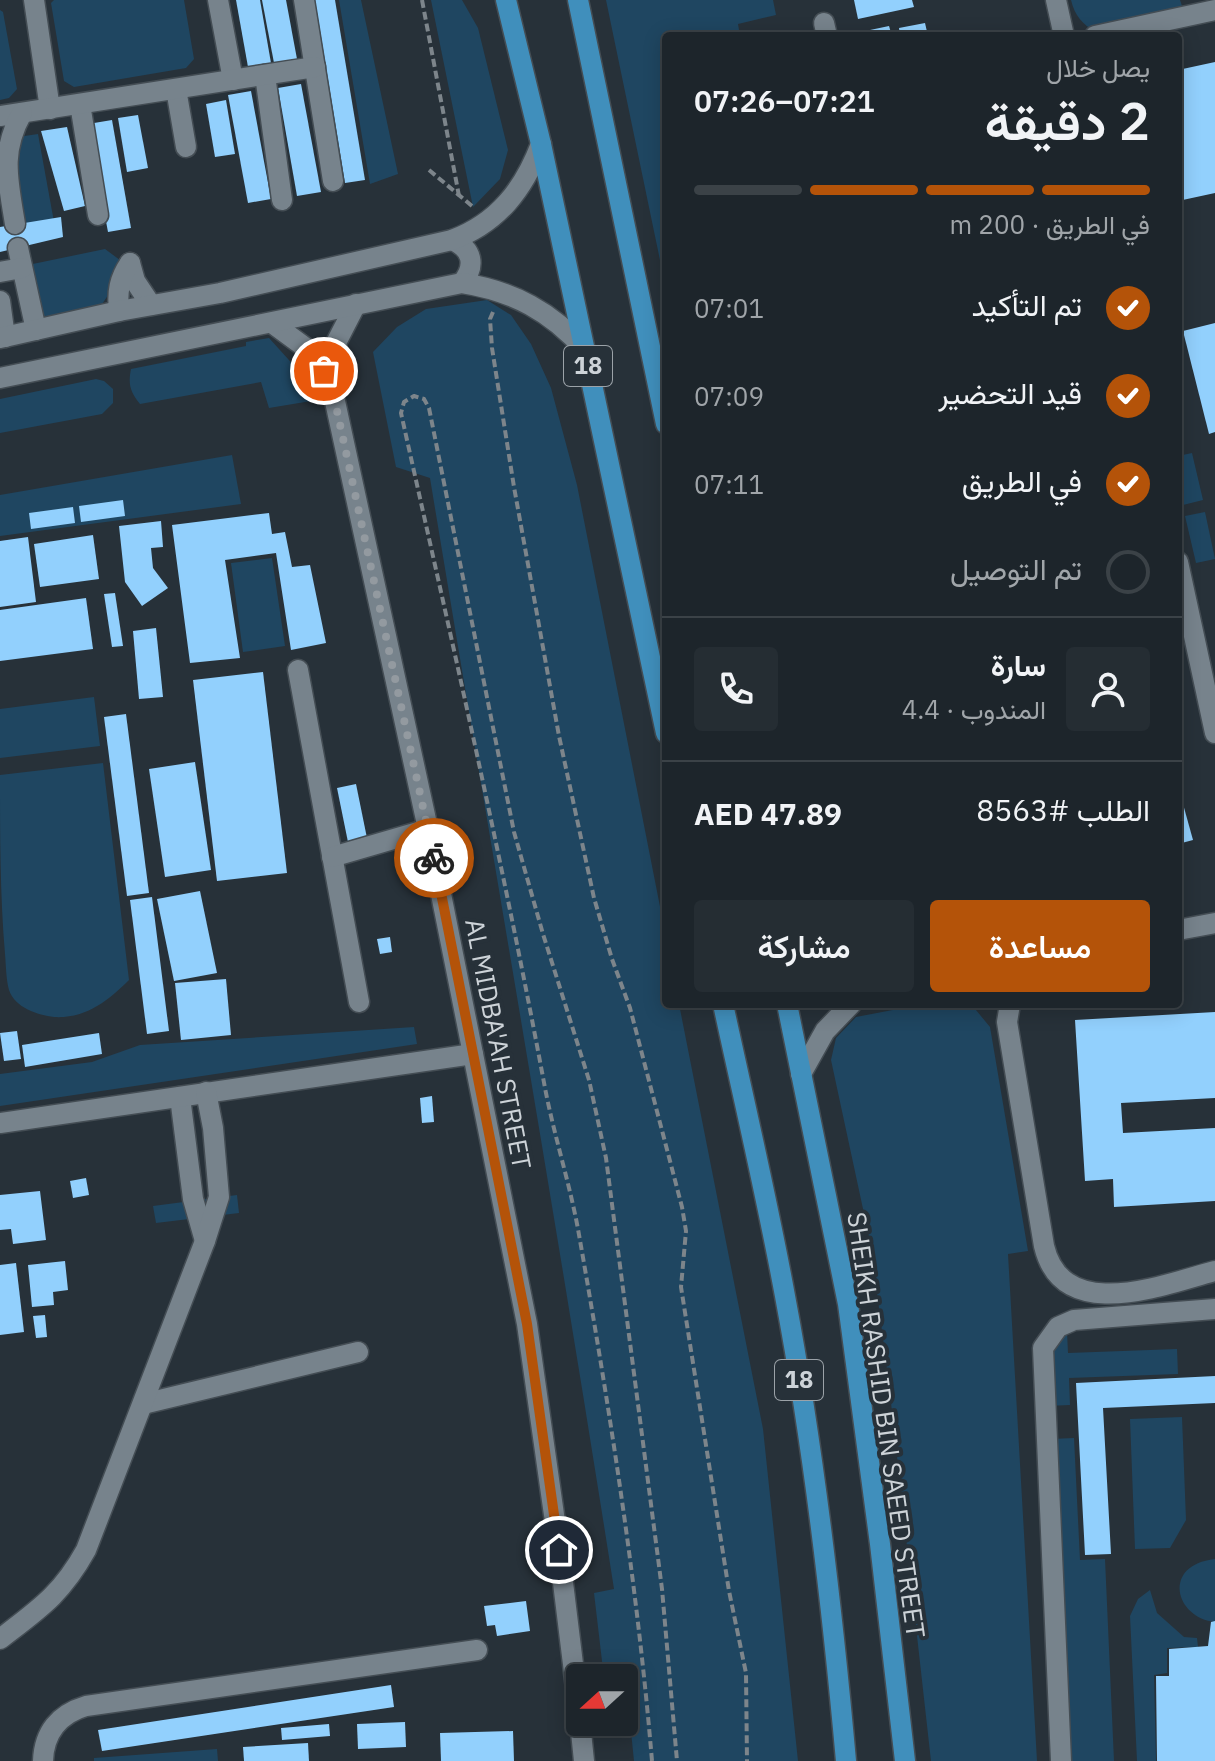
<!DOCTYPE html>
<html lang="ar">
<meta charset="utf-8">
<style>
:root{--surface:#1d252b;--page:#252d33;--text:#f1f3f6;--muted:#a0a5a9;--line:#3b4247;--accent:#b45309}
body{margin:0;font-family:"IBM Plex Sans",Vazirmatn,sans-serif;background:var(--page);color:var(--text);direction:rtl;height:100vh;display:flex;flex-direction:column;font-size:30px;white-space:nowrap}
*{box-sizing:border-box;margin:0}
p{font-size:26px;color:var(--muted)}
.icon{flex:none;width:44px;height:44px;fill:none;stroke:currentColor;stroke-width:2;stroke-linecap:round;stroke-linejoin:round}
.map{position:relative;flex:1;overflow:hidden;direction:ltr}
.details{position:absolute;left:662px;top:32px;width:520px;height:976px;display:flex;flex-direction:column;background:var(--surface);border-radius:8px;box-shadow:0 4px 20px #0003,0 0 0 2px var(--line);direction:rtl}
.details>*{flex:none}
.needle{width:52px;rotate:249deg}
.buttons{position:absolute;left:566px;top:1664px;display:grid;gap:16px}
.buttons a{display:grid;place-items:center;width:72px;height:72px;border-radius:8px;background:var(--surface);box-shadow:0 4px 20px #0003,0 0 0 2px var(--line);font-size:40px}
.pin{position:absolute;display:grid;place-items:center;width:68px;height:68px;color:#fff;margin:-34px;border:4px solid #fff;border-radius:50%;box-shadow:0 2px 8px #0007}
.courier{position:absolute;display:grid;place-items:center;width:80px;height:80px;margin:-40px;border:6px solid #b45309;border-radius:50%;background:#fff;color:#222;box-shadow:0 2px 10px #0007}
.summary em{font-style:normal;font-weight:600}
.summary div{display:flex;flex-direction:column-reverse}
.summary{display:flex;align-items:center;justify-content:space-between;height:136px;padding:0 32px}
h1{font-size:52px;font-weight:600;line-height:60px}
.bar{display:grid;grid-template-columns:repeat(4,1fr);gap:12px 8px;align-content:center;height:96px;padding:0 32px}
.bar i{height:10px;border-radius:6px;background:var(--line)}
.bar .current{background:var(--accent)}
.bar p{grid-column:span 4}
.line{display:flex;align-items:center;gap:20px;padding:0 32px;border-top:2px solid var(--line)}
.line div{flex:1}
.round{display:grid;place-items:center;flex:none;width:84px;height:84px;border-radius:8px;background:var(--page)}
ol{padding:0 32px;list-style:none}
li{display:flex;align-items:center;gap:24px;height:88px}
li p{margin-inline-start:auto}
li .icon{padding:8px;border-radius:50%;background:var(--accent);color:#fff;stroke-width:4}
li:last-child{color:var(--muted)}
li i{width:44px;height:44px;border:4px solid var(--line);border-radius:50%}
.action{display:flex;gap:16px;margin-top:auto;padding:16px 32px}
.action a{flex:1;height:92px;border-radius:8px;background:var(--accent);color:#fff;font-size:32px;font-weight:600;line-height:92px;text-align:center}
.action a+a{background:var(--page);color:var(--text)}
.map>svg:first-child{display:block}
</style>
<div class="map">
<svg width="1215" height="1761" viewBox="0 0 1215 1761">
<rect width="100%" height="100%" fill="#273139"/>
<g fill="#1f4661">
<polygon points="54,0 184,0 194,59 186,68 74,87 64,81 51,3"/>
<polygon points="339,0 361,0 398,174 370,184"/>
<polygon points="431,0 462,0 478,28 508,150 500,179 473,207"/>
<polygon points="606,0 773,0 776,15 738,24 740,36 666,36 666,289"/>
<path d="M1071,0h109l3,9 -87,23c-14,-8 -21,-16 -25,-32z"/>
<polygon points="0,10 3,12 17,89 9,98 0,100"/>
<polygon points="38,134 54,222 26,227 11,138"/>
<polygon points="105,249 128,266 98,310 44,322 23,266"/>
<path d="M487,300l24,15 20,29 20,44 26,97 89,452v67h13l84,425 35,332h-164l-6,-59h-4v-24h-20l-10,-85 20,-4c-58,-371 -123,-741 -184,-1111l-34,-11 -23,-115 24,-25 29,-18z"/>
<path d="M269,338l39,43 3,20 -42,7 -8,-26 -121,22c-10,-12 -12,-20 -9,-35l115,-23v-4z"/>
<polygon points="96,379 104,381 113,389 113,403 102,414 0,433 0,399"/>
<polygon points="1192,453 1203,500 1183,505 1178,481 1178,456"/>
<polygon points="232,455 241,504 0,536 0,495"/>
<polygon points="1205,512 1215,559 1196,563 1185,516"/>
<polygon points="272,558 285,646 243,652 231,563"/>
<polygon points="94,697 100,746 0,758 0,709"/>
<path d="M103,763l26,217c-21,21 -44,39 -75,37 -16,-2 -39,-9 -45,-27 -3,-11 -3,-25 -4,-36 -5,-60 -5,-119 -5,-179z"/>
<polygon points="924,1004 971,1004 990,1027 1028,1251 1008,1254 1037,1761 931,1761 889,1385 871,1246 831,1060 836,1038 856,1017"/>
<polygon points="414,1027 417,1044 0,1106 0,1074 92,1062 140,1045"/>
<polygon points="237,1195 239,1213 156,1223 153,1206"/>
<polygon points="1067,1332 1068,1353 1177,1349 1178,1374 1069,1378 1070,1405 1047,1406 1049,1343"/>
<polygon points="1182,1417 1186,1520 1170,1548 1135,1549 1130,1419"/>
<polygon points="1074,1438 1080,1560 1105,1559 1114,1761 1066,1761 1051,1439"/>
<path d="M1215,1559v63c-40,-4 -54,-57 0,-63z"/>
<polygon points="1150,1590 1157,1613 1184,1637 1197,1638 1198,1647 1167,1648 1167,1673 1154,1675 1156,1761 1137,1761 1130,1616 1138,1599"/>
<polygon points="217,1749 218,1761 94,1761 94,1758"/>
</g>
<g fill="#92d0fd">
<polygon points="236,0 260,0 271,63 248,67"/>
<polygon points="262,0 286,0 297,59 274,63"/>
<polygon points="315,0 335,0 365,180 345,183"/>
<polygon points="854,0 912,0 914,7 858,19"/>
<polygon points="925,23 928,36 900,36 899,28"/>
<polygon points="889,26 892,36 872,36 870,30"/>
<polygon points="1215,62 1215,193 1178,201 1178,70"/>
<polygon points="301,84 321,192 297,196 278,88"/>
<polygon points="251,91 271,199 248,203 228,95"/>
<polygon points="226,100 235,154 215,157 206,104"/>
<polygon points="138,115 148,168 127,172 118,118"/>
<polygon points="112,120 131,228 108,232 88,124"/>
<polygon points="67,127 85,206 64,211 41,131"/>
<polygon points="61,217 63,237 0,252 0,227"/>
<polygon points="1215,323 1215,432 1209,434 1183,331"/>
<polygon points="123,500 125,516 81,522 79,506"/>
<polygon points="73,507 75,523 31,529 29,513"/>
<polygon points="269,513 272,534 285,532 292,567 310,565 326,643 291,650 276,553 225,560 240,658 190,663 172,525"/>
<polygon points="161,521 163,547 151,548 153,568 168,588 142,606 125,582 119,526"/>
<polygon points="93,535 99,579 40,587 34,544"/>
<polygon points="28,537 36,602 0,607 0,541"/>
<polygon points="115,593 123,646 112,647 104,594"/>
<polygon points="86,598 93,649 0,661 0,610"/>
<polygon points="156,628 163,697 139,699 133,631"/>
<polygon points="263,672 287,873 217,881 193,680"/>
<polygon points="126,714 149,893 127,896 104,717"/>
<polygon points="195,762 211,870 165,877 149,769"/>
<polygon points="356,784 368,843 349,847 337,788"/>
<polygon points="1178,786 1193,840 1178,844"/>
<polygon points="200,891 217,973 174,981 157,899"/>
<polygon points="152,897 169,1031 147,1034 130,900"/>
<polygon points="390,937 392,952 380,954 377,939"/>
<polygon points="226,979 231,1035 181,1040 175,983"/>
<polygon points="1215,1012 1215,1098 1121,1103 1123,1133 1215,1128 1215,1201 1114,1207 1113,1179 1085,1181 1075,1020"/>
<polygon points="17,1031 21,1059 4,1061 0,1033"/>
<polygon points="99,1033 102,1054 25,1067 22,1045"/>
<polygon points="432,1096 434,1122 422,1123 420,1098"/>
<polygon points="86,1178 89,1195 73,1198 70,1181"/>
<polygon points="40,1191 46,1240 13,1244 11,1229 0,1230 0,1195"/>
<polygon points="65,1261 68,1290 53,1292 54,1305 32,1307 28,1265"/>
<polygon points="16,1263 24,1332 0,1335 0,1265"/>
<polygon points="45,1315 47,1337 36,1338 33,1316"/>
<polygon points="1215,1376 1215,1403 1103,1408 1111,1554 1085,1555 1076,1383"/>
<polygon points="526,1601 530,1631 497,1636 495,1625 487,1626 484,1606"/>
<polygon points="1215,1621 1215,1761 1157,1761 1156,1676 1169,1676 1169,1649 1208,1646 1211,1622"/>
<polygon points="391,1685 394,1707 102,1751 98,1730"/>
<polygon points="405,1722 406,1747 358,1749 357,1724"/>
<polygon points="329,1724 330,1736 282,1740 281,1728"/>
<polygon points="513,1731 514,1761 441,1761 440,1733"/>
<polygon points="308,1743 309,1761 244,1761 243,1747"/>
</g>
<g fill="none" stroke-linecap="round" stroke-linejoin="round">
<g stroke="#444d54" stroke-width="23">
<g id="minor">
<polyline points="34,0 50,109"/>
<polyline points="218,0 233,80"/>
<polyline points="304,0 333,181"/>
<polyline points="1056,0 1064,36"/>
<polyline points="824,23 827,36"/>
<polyline points="1095,36 1215,10"/>
<polyline points="265,75 282,200"/>
<polyline points="176,89 186,147"/>
<polyline points="80,104 98,215"/>
<polyline points="0,116 315,67"/>
<path d="M15,224c-7,-44 -15,-72 7,-111"/>
<path d="M452,240c21,9 24,26 10,43"/>
<polyline points="18,248 36,330"/>
<polyline points="130,263 135,281 151,305"/>
<polyline points="0,272 22,268"/>
<polyline points="0,301 5,337"/>
<polyline points="356,304 337,341 331,383 428,829 527,1324 559,1550 580,1721"/>
<path d="M119,311c-2,-19 0,-32 11,-48"/>
<polyline points="272,323 306,348 331,383"/>
<path d="M0,338l119,-27 101,-18 232,-53c46,-17 72,-51 89,-96"/>
<path d="M0,378l462,-95c51,8 90,29 123,67"/>
<polyline points="1178,562 1215,733"/>
<polyline points="298,670 359,1002"/>
<polyline points="332,857 428,829"/>
<polyline points="1178,930 1215,923"/>
<path d="M1010,1004l-3,18 37,224c19,79 118,39 171,25"/>
<polyline points="801,1074 825,1031 851,1004"/>
<polyline points="180,1097 193,1199 205,1241"/>
<polyline points="0,1123 473,1054"/>
<polyline points="143,1404 358,1352"/>
<path d="M0,1639c39,-30 61,-44 86,-89l119,-309 14,-44 -6,-69 -7,-36"/>
<polyline points="580,1722 584,1761"/>
<path d="M43,1761c1,-29 16,-47 43,-55l391,-56"/>
<polyline points="1061,1761 1043,1348 1058,1327 1074,1320 1215,1309"/>
</g>
</g>
<g stroke="#444d54" stroke-width="23">
<g id="major">
<polyline points="506,0 541,144 666,733"/>
<polyline points="578,0 666,424"/>
<path d="M723,1004c21,97 44,194 62,292 29,154 47,309 61,465"/>
<polyline points="787,1004 848,1304 880,1544 905,1761"/>
</g>
</g>
<g stroke="#7d858b" stroke-width="4" stroke-dasharray="8 4" stroke-linecap="butt">
<polyline points="422,0 459,196"/>
<polyline points="429,170 472,206"/>
<polyline points="493,312 490,319 492,348 514,487 559,736 594,898 612,959 630,1008 682,1207 686,1231 681,1287 729,1591 746,1673 747,1761"/>
<path d="M652,1761c-15,-179 -43,-356 -74,-532 -9,-48 -24,-94 -33,-141 -42,-226 -94,-450 -144,-675l3,-11 10,-6 10,3 5,9 85,424 29,102 46,146 17,78 56,431 15,172"/>
</g>
<use href="#minor" stroke="#77838c" stroke-width="20"/>
<use href="#major" stroke="#408fbc" stroke-width="20"/>
</g>
<g fill="none" stroke-linecap="round" stroke-linejoin="round">
<polyline stroke="#939aa0" stroke-width="8" stroke-dasharray="0 14.4" points="324,371 331,383 434,858"/>
<polyline stroke="#b45309" stroke-width="10" points="434,858 527,1324 559,1550"/>
</g>
<g text-anchor="middle" stroke-width="8" stroke-linejoin="round" paint-order="stroke">
<g fill="#273139" stroke="#9ba2a8" stroke-width="2">
<rect x="564" y="346" width="48" height="40" rx="6"/>
<rect x="775" y="1360" width="48" height="40" rx="6"/>
</g>
<g font-size="24" font-weight="bold" fill="#cdd3d8">
<text x="588" y="374">18</text>
<text x="799" y="1388">18</text>
</g>
<g font-size="26" fill="#cdd3d8" stroke="#273139">
<text transform="translate(498 1044) rotate(79)" y="9">AL MIDBA'AH STREET</text>
<text transform="translate(886 1425) rotate(82)" y="9">SHEIKH RASHID BIN SAEED STREET</text>
</g>
</g>
</svg>
<div class="buttons">
<a><svg class="needle" viewBox="-14 -14 28 28"><path d="M0-13l5 13h-10z" fill="#e53935"/><path d="M0 13l5-13h-10z" fill="#a0a5a9"/></svg></a>
</div>
<div class="pin" style="left:324px;top:371px;background:#ea580c"><svg class="icon" aria-label="bag" viewBox="0 0 24 24"><path d="M5 8h14l-1 12H6zM9 8a3 3 0 0 1 6 0"/></svg></div>
<div class="pin" style="left:559px;top:1550px;background:#1f2937"><svg class="icon" aria-label="home" viewBox="0 0 24 24"><path d="M3 11l9-7 9 7M6 9v11h12V9"/></svg></div>
<div class="courier" style="left:434px;top:858px"><svg class="icon" aria-label="bike" viewBox="0 0 24 24"><circle cx="6" cy="16" r="4"/><circle cx="18" cy="16" r="4"/><path d="M6 16l4-8h5l3 8M10 8l3 8H6M13 5h3"/></svg></div>
<section class="details">
<div class="summary"><div><h1>2 دقيقة</h1><p>يصل خلال</p></div><em>07:21–07:26</em></div>
<div class="bar"><i class="current"></i><i class="current"></i><i class="current"></i><i></i><p>في الطريق · 200 m</p></div>
<ol>
<li><svg class="icon" aria-label="check" viewBox="0 0 24 24"><path d="M5 12l5 5 9-10"/></svg>تم التأكيد<p>07:01</p></li>
<li><svg class="icon" aria-label="check" viewBox="0 0 24 24"><path d="M5 12l5 5 9-10"/></svg>قيد التحضير<p>07:09</p></li>
<li><svg class="icon" aria-label="check" viewBox="0 0 24 24"><path d="M5 12l5 5 9-10"/></svg>في الطريق<p>07:11</p></li>
<li><i></i>تم التوصيل</li>
</ol>
<div class="line" style="height:144px"><a class="round"><svg class="icon" aria-label="person" viewBox="0 0 24 24"><circle cx="12" cy="8" r="4"/><path d="M4 21q1-7 8-7t8 7"/></svg></a><div><b>سارة</b><p>المندوب · 4.4</p></div><a class="round"><svg class="icon" aria-label="phone" viewBox="0 0 24 24"><path d="M5 4h4l2 5-3 2q2 4 5 5l2-3 5 2v4C11 20 4 13 5 4z"/></svg></a></div>
<div class="line" style="height:104px"><div>الطلب #8563</div><b>AED 47.89</b></div>
<div class="action"><a>مساعدة</a><a>مشاركة</a></div>
</section>
</div>
